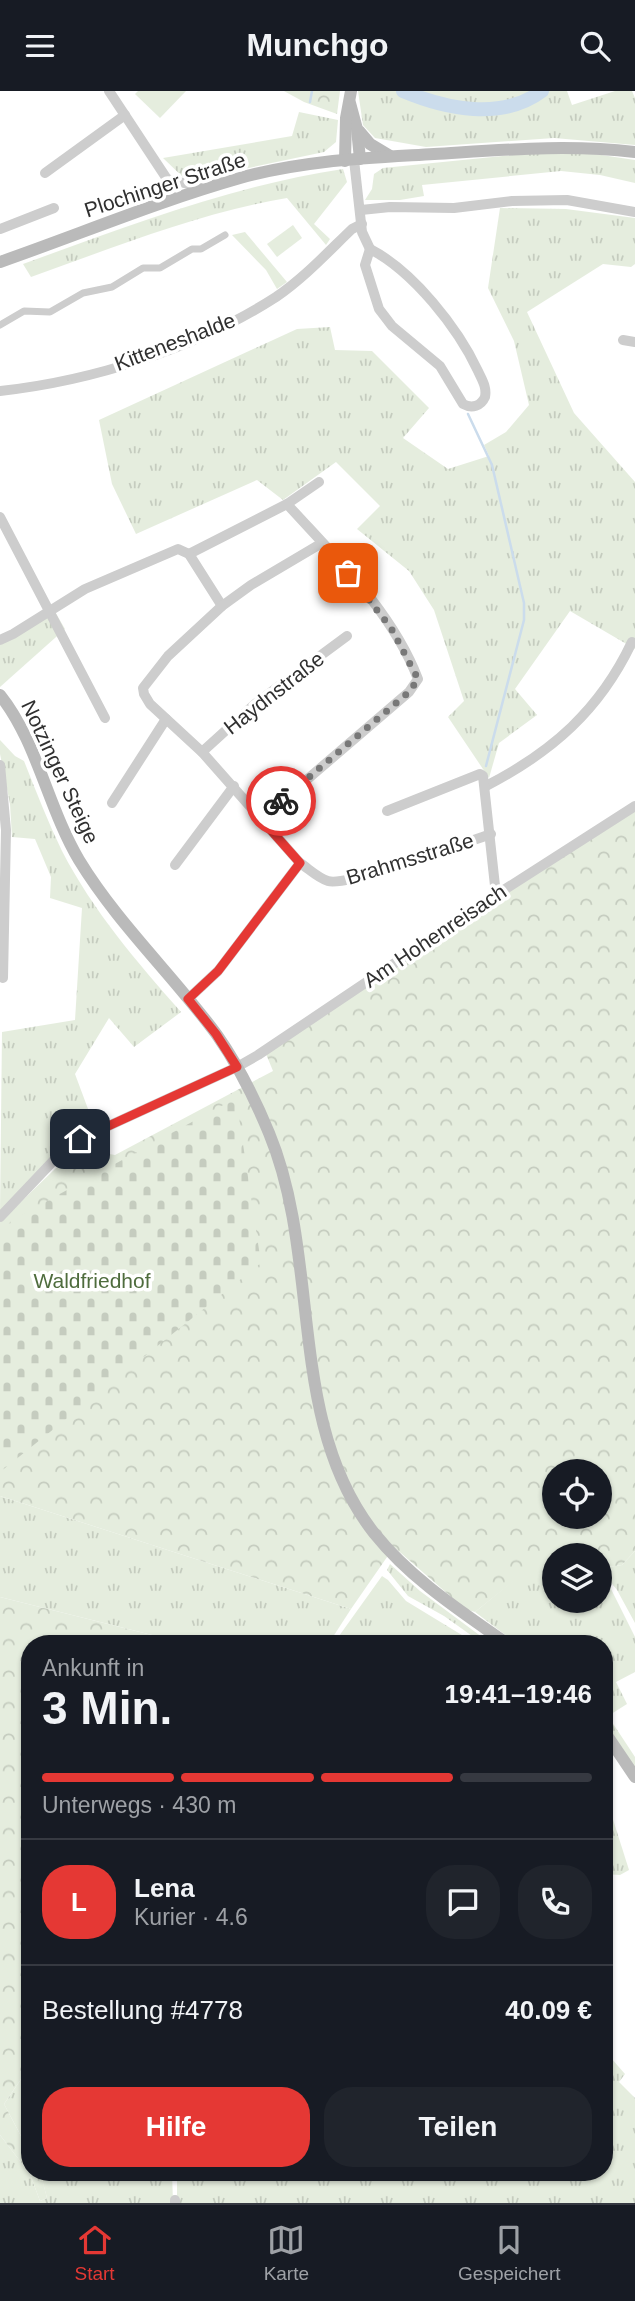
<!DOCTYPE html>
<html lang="de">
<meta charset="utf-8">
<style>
:root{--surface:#171b24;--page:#20242c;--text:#f1f3f6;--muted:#9ea1a6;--line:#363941;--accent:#e53834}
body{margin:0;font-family:Helvetica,sans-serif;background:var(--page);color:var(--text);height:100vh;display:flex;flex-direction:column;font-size:26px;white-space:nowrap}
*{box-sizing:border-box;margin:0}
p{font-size:23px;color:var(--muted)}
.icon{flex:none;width:38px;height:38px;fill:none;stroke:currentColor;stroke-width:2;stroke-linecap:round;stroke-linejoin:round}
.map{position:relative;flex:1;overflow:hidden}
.sheet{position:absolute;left:21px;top:1544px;width:592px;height:546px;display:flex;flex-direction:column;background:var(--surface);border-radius:28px;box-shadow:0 2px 5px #0004}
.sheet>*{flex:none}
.controls{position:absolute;left:542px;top:1368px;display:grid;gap:14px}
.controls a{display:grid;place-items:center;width:70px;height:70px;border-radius:50%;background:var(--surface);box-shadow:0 2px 5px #0004;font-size:35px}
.pin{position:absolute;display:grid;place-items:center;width:60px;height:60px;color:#fff;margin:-30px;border-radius:14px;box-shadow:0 4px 10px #0006}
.courier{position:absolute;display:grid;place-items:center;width:70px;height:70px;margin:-35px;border:5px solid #e53834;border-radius:50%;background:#fff;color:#222;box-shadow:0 2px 9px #0007}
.head em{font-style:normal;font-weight:700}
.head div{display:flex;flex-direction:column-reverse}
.head{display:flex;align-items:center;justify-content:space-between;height:119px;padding:0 21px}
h1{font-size:46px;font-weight:700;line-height:52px}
.bar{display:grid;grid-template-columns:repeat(4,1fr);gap:10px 7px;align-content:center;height:84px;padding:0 21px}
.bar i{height:9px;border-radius:5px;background:var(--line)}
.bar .selected{background:var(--accent)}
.bar p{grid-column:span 4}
.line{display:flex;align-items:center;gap:18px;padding:0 21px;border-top:2px solid var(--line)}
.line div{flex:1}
.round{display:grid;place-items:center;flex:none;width:74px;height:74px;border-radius:28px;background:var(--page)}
.cta{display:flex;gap:14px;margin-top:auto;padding:14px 21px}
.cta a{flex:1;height:80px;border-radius:28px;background:var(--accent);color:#fff;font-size:28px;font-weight:700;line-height:80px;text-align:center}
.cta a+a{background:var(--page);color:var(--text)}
header{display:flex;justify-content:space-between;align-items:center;height:91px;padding:0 21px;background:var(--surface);font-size:32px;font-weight:700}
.tab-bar{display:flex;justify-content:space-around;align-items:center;height:98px;border-top:2px solid var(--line);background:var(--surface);font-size:19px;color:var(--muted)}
.tab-bar a{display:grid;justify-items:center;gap:4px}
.tab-bar .selected{color:var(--accent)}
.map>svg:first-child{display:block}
</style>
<header><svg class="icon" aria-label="menu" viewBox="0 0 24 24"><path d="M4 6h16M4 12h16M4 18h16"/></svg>Munchgo<svg class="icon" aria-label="search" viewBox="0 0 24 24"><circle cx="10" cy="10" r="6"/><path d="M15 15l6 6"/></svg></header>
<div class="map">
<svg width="635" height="2112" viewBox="0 0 635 2112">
<defs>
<pattern id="grass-tufts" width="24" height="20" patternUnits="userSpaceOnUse" patternTransform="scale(1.75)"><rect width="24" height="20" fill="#e5edde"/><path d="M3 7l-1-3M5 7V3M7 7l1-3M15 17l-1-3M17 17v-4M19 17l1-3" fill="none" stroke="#c5ccbf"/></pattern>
<pattern id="forest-crowns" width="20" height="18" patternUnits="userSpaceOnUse" patternTransform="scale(1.75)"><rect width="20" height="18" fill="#e5edde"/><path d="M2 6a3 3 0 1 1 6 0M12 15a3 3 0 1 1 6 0" fill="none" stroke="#c5ccbf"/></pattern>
<pattern id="cemetery-stones" width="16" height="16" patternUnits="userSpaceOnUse" patternTransform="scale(1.75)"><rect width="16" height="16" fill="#e5edde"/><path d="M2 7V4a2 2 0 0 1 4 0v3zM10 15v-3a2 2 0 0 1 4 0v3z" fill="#c5ccbf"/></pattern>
</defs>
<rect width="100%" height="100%" fill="#fff"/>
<g fill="url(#grass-tufts)">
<polygon points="358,0 567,0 572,14 615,0 632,0 635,7 635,54 554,47 426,56 375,47 363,34"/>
<polygon points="299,21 338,29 336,51 324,61 187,90 163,67 292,45"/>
<polygon points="588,62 635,69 635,92 600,84 561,80 422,94 424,105 400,109 365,109 372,98 374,83 383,77 522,63"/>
<path d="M343,78l4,13 -33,42 16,15 -4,6 -39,-47c-88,15 -172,49 -256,79l-8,-13c105,-38 208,-78 320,-95z"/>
<polygon points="500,117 566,118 635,127 635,173 631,176 603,173 527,221 574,322 635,391 635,558 570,520 515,598 537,624 499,652 489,687 448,626 464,610 434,519 409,480 357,438 380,415 336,371 283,409 257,389 136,443 112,393 99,329 297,238 330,236 335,259 372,260 429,317 403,347 448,378 489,365 484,354 506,341 529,314 514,250 488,197"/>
<polygon points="245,141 287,191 277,198 266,179 232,144"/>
<polygon points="54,519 65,538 0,596 0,552"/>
<path d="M0,649l15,16 9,5c12,30 24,61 38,90 31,60 75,111 119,161l-47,35 -25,-29 -34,56 19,51 -25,14 -69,72 2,-179 73,-12 7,-112 -32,-10 1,-21 -16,-38 -23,-2 -2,-33 -10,-50z"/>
<polygon points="0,1405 351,1518 329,1552 184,1552 0,1506"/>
<polygon points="635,1460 635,1532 617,1499 602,1480 635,1546 635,1581 616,1591 627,1613 608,1625 635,1666 635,1678 604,1635 604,1552 516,1552 475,1521 520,1484 555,1481 555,1510 600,1510 600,1477 622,1474"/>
<polygon points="390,1473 420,1500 490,1552 482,1552 444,1525 408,1505 387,1479"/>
<polygon points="382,1485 388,1489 406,1510 475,1552 334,1552"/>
<polygon points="604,1700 629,1779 620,1784 604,1783"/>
<polygon points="604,1959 625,1983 619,1991 635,2007 635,2112 177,2112 177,2081 604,2081"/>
<polygon points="30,1975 30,2062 4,2013"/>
<polygon points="0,2044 30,2083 40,2110 47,2107 40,2081 172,2081 173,2112 0,2112"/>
</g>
<g fill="url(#forest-crowns)" fill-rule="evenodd">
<polygon points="284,0 340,0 337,23 304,11"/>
<path d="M635,717v743l-13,14 -22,3v-12h-45v16l-35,4 -45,36 -10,-3 -71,-62 -43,62 -351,-113v-274l56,-54 23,-19 36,6 158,-84 -7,-17 337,-228zM555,1381h45v45h-45z"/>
<polygon points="0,1506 184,1552 30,1552 30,1975 4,2013 30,2062 30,2081 40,2081 41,2083 47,2107 40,2110 30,2083 0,2044"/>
</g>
<polygon fill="url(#cemetery-stones)" points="236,1007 261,1172 0,1381 0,1143 12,1129"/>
<g fill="#e5edde">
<polygon points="138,0 186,0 160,27 135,3"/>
<polygon points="293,134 302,147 277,166 267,153"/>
</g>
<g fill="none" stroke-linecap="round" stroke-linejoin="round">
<g stroke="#cbdcec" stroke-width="2.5">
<polyline points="310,11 312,0"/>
<polyline points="468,323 492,374 524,512 524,529 486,675"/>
</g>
<path stroke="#cbdcec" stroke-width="14" d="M403,0c43,18 99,30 139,0"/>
<polyline stroke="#cdcdcd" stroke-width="7" points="0,234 24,220 50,221 83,202 112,196 143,177 160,177 192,158 201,158 225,144"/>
<g stroke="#cdcdcd" stroke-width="10">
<polyline points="109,0 167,88 205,97"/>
<polyline points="354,69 362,141 370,158"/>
<polyline points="45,82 125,24"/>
<polyline points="361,119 390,116 454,117 512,110 567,109 635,121"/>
<polyline points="0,138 54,117"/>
<path d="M370,158c43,22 88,79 108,122 4,9 9,16 7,26 -4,9 -13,12 -22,7l-23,-38 -48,-40 -13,-17 -14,-44z"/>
<polyline points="623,249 635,251"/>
<path d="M0,300c92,-10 197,-43 276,-94 28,-19 52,-45 76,-68l10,-5"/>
<polyline points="287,413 319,391"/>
<polyline points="0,426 105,627"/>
<path d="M189,463l98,-50c48,53 105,107 131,175l-9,13 -148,127"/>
<polyline points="0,549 13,543 85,498 178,458 189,463 222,515"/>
<polyline points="202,661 255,613 347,545"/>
<polyline points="0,674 6,739 3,887"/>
<path d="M486,695c66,-34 114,-76 146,-144"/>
<polyline points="112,712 166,628"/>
<polyline points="387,720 480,683 483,685 496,804"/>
<polyline points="300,772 202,661 150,613 144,603 143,597 168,565 222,515 251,494 322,452"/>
<polyline points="175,774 234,695"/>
<path d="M188,908l30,-28 82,-108c9,6 18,15 28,18 20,6 136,-38 163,-47"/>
<polyline points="0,1126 56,1067 80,1048 237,976 258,964 496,804 635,715"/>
<polyline points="175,2109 175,2112"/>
</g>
<g stroke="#bababa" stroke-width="12">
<polyline points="350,12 357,38 360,68"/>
<polyline points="359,40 370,53 390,65"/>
<polyline points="345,70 346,27 351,0"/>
<path d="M0,171c80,-28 159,-61 240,-84 63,-18 129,-20 194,-24 67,-4 134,-10 201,-2"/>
<path d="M0,604c37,46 48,113 79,165 39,64 94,115 138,175 21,30 38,64 52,98 53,127 17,288 105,400 37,46 85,77 132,110"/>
<polyline points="604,1640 635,1686"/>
</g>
</g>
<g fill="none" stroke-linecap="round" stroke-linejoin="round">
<polyline stroke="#787878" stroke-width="7" stroke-dasharray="0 12.6" points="281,710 409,601 418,588 391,537 348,482"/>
<polyline stroke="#e53834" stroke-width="9" points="80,1048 237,976 216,943 188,908 218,880 300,772 261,728 281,710"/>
</g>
<g text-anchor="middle" stroke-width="7" stroke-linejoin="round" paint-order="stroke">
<g font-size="21" fill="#303030" stroke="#fff">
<text transform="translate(165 94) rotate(-18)" y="7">Plochinger Straße</text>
<text transform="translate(175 251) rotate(-21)" y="7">Kitteneshalde</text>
<text transform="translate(274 602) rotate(-38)" y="7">Haydnstraße</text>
<text transform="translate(60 681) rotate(65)" y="7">Notzinger Steige</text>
<text transform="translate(410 768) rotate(-17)" y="7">Brahmsstraße</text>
<text transform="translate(435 845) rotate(-34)" y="7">Am Hohenreisach</text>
</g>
<g font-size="21" fill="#4e6c3d" stroke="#fff">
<text x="92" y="1197">Waldfriedhof</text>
</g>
</g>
</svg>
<div class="controls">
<a><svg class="icon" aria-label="locate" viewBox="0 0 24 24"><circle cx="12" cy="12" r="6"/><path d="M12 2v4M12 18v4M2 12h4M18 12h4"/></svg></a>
<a><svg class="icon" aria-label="layers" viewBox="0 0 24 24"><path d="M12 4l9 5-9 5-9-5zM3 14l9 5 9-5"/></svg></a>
</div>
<div class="pin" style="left:348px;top:482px;background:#ea580c"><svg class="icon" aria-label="bag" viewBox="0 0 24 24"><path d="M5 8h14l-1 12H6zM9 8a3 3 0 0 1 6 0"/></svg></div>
<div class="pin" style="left:80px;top:1048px;background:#1f2937"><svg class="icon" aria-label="home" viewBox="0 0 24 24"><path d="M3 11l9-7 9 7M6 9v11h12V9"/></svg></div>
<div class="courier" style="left:281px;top:710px"><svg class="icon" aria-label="bike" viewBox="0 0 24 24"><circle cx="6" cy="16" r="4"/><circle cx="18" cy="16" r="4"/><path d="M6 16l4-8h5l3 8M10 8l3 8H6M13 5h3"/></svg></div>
<section class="sheet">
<div class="head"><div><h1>3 Min.</h1><p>Ankunft in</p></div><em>19:41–19:46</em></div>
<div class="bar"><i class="selected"></i><i class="selected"></i><i class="selected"></i><i></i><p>Unterwegs · 430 m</p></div>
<div class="line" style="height:126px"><b class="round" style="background:var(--accent);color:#fff">L</b><div><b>Lena</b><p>Kurier · 4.6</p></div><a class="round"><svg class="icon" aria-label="chat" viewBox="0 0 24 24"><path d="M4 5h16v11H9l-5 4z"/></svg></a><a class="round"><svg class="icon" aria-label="phone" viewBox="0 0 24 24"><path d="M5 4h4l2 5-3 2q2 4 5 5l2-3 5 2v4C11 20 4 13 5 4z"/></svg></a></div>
<div class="line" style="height:91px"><div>Bestellung #4778</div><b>40.09 €</b></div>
<div class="cta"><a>Hilfe</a><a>Teilen</a></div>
</section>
</div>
<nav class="tab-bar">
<a class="selected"><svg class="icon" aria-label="home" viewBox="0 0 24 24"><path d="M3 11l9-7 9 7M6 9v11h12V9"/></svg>Start</a>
<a><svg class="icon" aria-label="map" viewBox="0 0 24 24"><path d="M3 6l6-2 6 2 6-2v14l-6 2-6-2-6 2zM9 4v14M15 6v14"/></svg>Karte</a>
<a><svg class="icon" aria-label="saved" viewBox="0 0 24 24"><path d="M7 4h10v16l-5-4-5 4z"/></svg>Gespeichert</a>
</nav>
